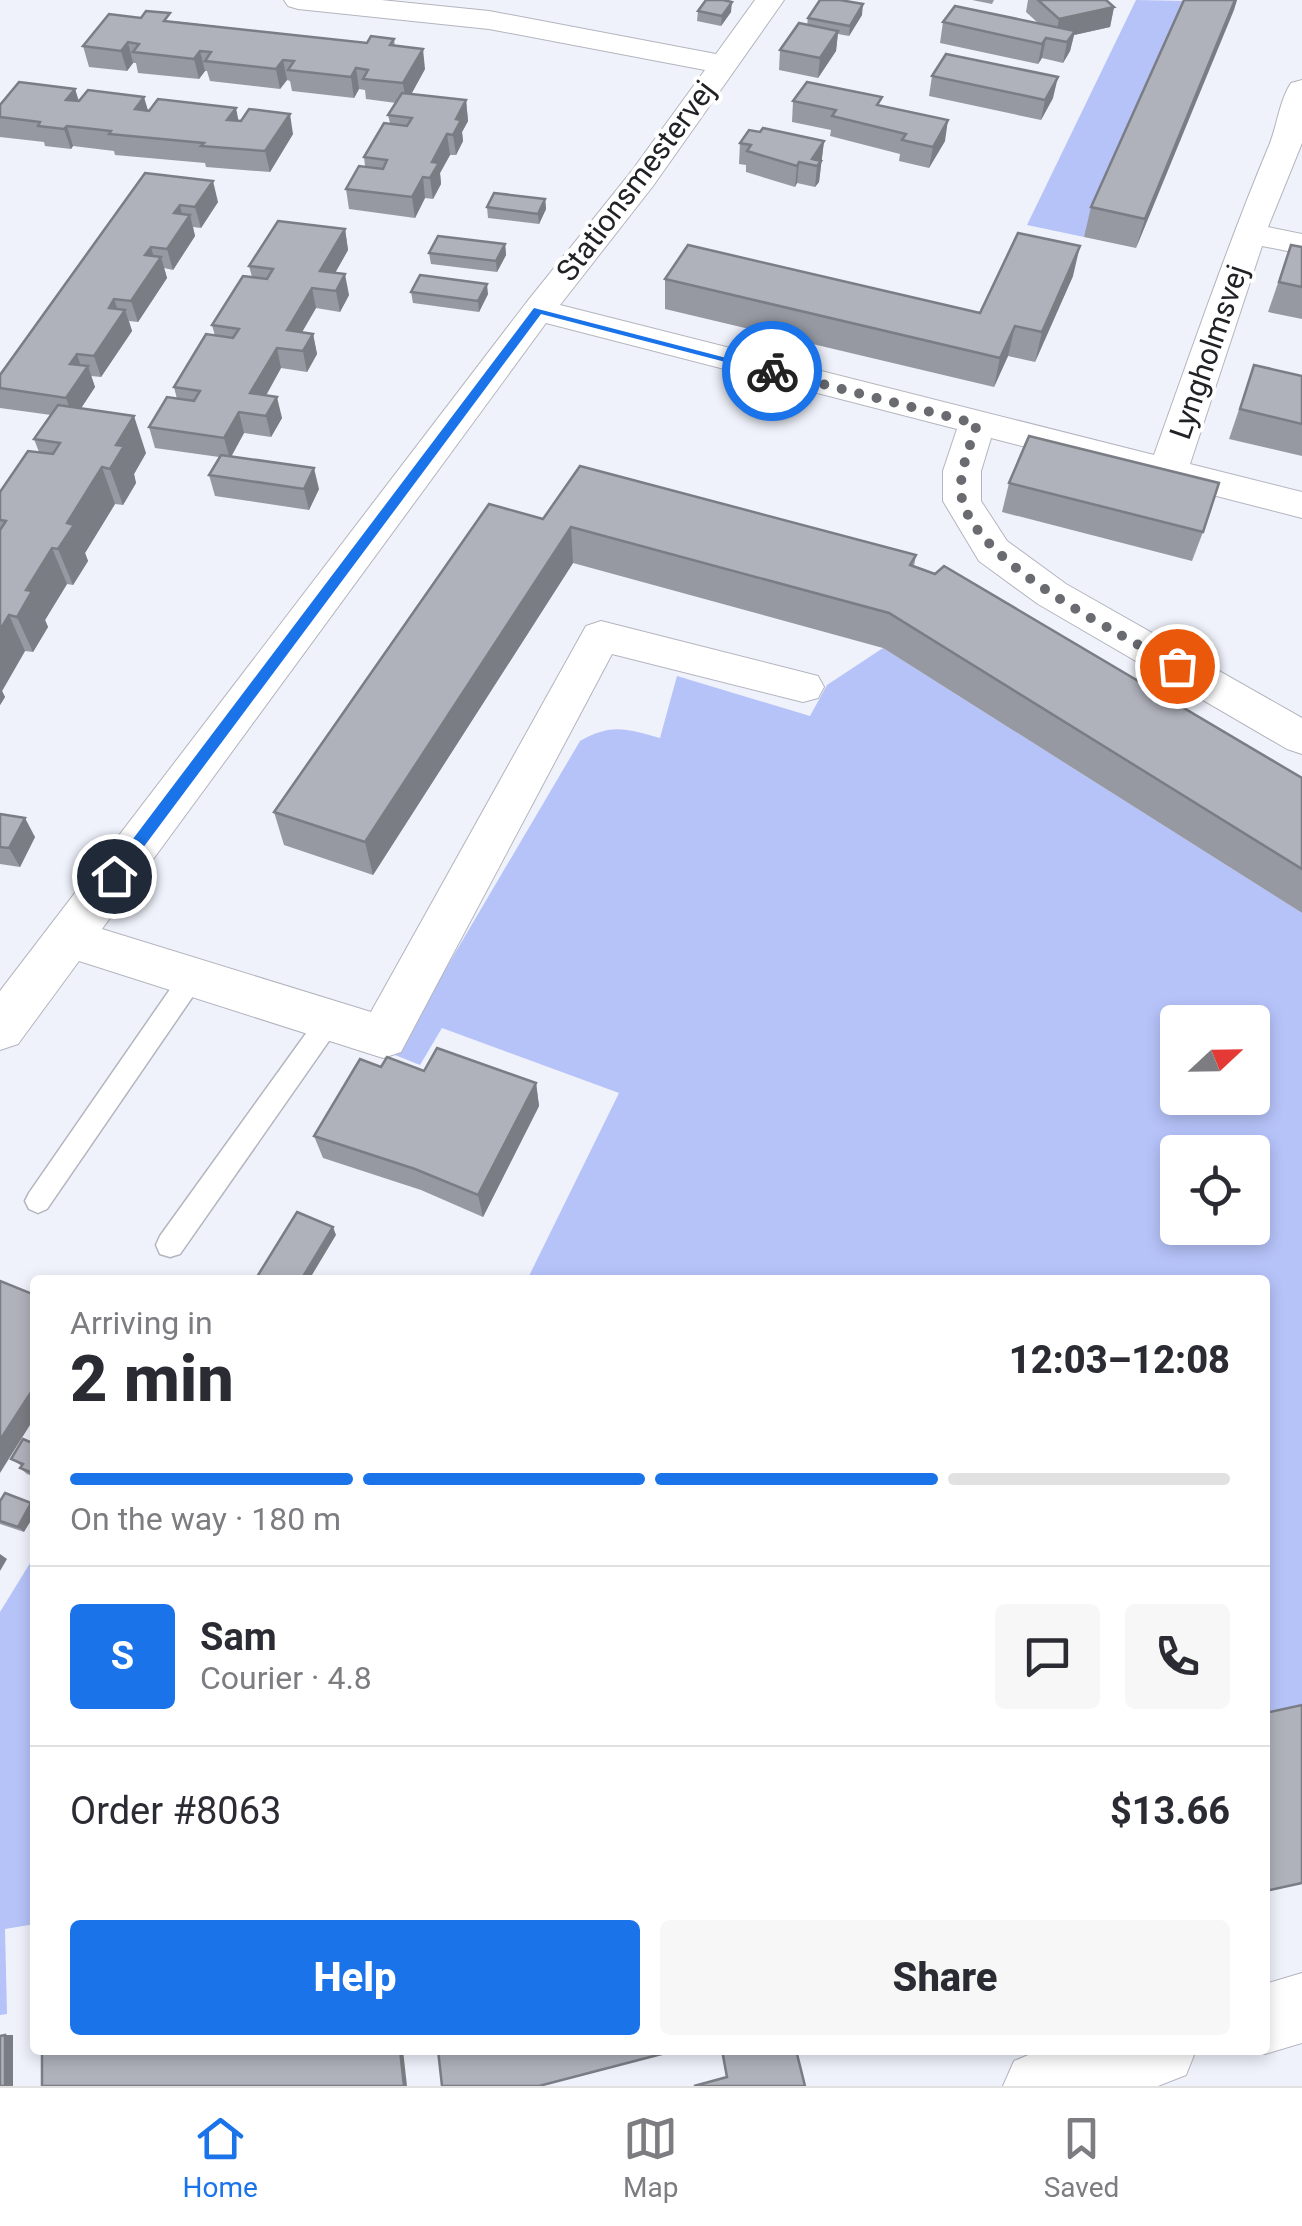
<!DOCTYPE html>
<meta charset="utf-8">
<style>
:root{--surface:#fff;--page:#f7f7f7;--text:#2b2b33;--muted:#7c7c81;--line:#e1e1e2;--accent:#1a73e8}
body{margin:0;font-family:Roboto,sans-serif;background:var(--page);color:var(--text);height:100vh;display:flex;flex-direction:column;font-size:38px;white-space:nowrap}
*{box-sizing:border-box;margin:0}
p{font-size:32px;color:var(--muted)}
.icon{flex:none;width:55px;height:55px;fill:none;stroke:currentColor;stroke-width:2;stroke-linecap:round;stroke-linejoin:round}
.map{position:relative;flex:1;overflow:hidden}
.drawer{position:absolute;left:30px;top:1275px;width:1240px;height:780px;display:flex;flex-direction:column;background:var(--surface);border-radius:10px;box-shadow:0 5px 15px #0003}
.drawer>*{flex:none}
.needle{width:65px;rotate:68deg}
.tools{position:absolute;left:1160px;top:1005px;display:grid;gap:20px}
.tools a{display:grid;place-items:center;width:110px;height:110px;border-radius:10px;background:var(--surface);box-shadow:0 5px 15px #0003;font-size:50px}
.pin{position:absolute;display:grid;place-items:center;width:85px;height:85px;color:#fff;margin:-42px;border:5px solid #fff;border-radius:50%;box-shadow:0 2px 10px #0007}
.courier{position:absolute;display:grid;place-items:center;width:100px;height:100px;margin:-50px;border:8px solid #1a73e8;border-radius:50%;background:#fff;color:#222;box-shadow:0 2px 12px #0007}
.headline em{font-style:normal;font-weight:800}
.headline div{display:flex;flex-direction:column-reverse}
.headline{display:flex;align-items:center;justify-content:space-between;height:170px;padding:0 40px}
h1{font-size:65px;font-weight:800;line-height:75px}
.bar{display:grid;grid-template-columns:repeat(4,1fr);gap:15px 10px;align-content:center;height:120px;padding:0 40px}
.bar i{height:12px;border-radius:8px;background:var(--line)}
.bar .active{background:var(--accent)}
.bar p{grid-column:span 4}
.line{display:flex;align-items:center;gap:25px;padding:0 40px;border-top:2px solid var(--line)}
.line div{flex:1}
.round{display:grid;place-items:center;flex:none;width:105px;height:105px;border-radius:10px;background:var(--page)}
.primary-button{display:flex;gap:20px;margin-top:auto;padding:20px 40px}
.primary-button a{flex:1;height:115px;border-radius:10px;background:var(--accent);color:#fff;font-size:40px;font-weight:800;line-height:115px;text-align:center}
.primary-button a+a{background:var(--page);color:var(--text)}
.dock{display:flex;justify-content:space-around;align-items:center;height:140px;border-top:2px solid var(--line);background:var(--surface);font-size:28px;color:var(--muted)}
.dock a{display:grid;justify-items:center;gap:5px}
.dock .active{color:var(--accent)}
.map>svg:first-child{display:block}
</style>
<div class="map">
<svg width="1302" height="2086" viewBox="0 0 1302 2086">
<rect width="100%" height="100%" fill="#eff2fb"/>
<g fill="#b6c3f9" fill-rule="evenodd">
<polygon points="1136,0 1188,1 1084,237 1027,225"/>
<path d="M883,648l419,265v798l-37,8v-439h-738l92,-187 -177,-65 -22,37 -25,-10 185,-314c32,-18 46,-12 80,-3l17,-62 133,40 17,-31zM1178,1022h74v76h-74zM1178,1152h74v76h-74z"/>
<polygon points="35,1555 35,1924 5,1929 7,2014 0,2015 0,1612"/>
</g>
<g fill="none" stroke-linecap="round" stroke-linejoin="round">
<g stroke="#b3b5be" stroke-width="3">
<g id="lane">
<polygon points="191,969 200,972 203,979 200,986 47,1209 38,1213 29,1209 25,1201 29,1193 182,972"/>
<polygon points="329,1011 338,1014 341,1021 338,1028 180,1254 170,1257 160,1254 156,1245 160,1236 320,1014"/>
</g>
</g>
<g stroke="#b3b5be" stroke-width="2">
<g id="street">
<path d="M284,0h97l108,11 227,43 39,-54h29l-131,186 -93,119 594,150c37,-103 72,-206 114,-307 9,-20 11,-47 23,-65l11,-3v63l-34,84 34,7v20l-40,-8 -72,218 112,28v26l-311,-80 -10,33v30l26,40 59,43 236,134v36l-15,-5 -249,-145 -59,-43 -36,-60v-30l14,-42 -411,-106 -444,606 269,83 215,-386 15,-5 217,55 6,11 -6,11 -15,4 -191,-48 -211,398 -18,6 -304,-97 -61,83 -18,6v-59l526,-688 105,-131 74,-102 -216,-41 -191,-20 -10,-3z"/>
<polygon points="1302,1973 1302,2043 1265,2054 1255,2050 1265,2050 1265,1984"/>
<polygon points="1040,2050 1196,2050 1186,2075 1158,2086 1003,2086 1014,2061"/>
</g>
</g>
<use href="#lane" fill="#fff" fill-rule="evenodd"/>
<use href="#street" fill="#fff" fill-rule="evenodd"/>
</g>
<g fill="#9699a1">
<polygon points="972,0 994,0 992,4"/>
<polygon points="1028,0 1106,0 1114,7 1110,27 1074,35 1070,51 1063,63 1042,58 1038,64 940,43 943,22 1038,23 1026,12"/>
<polygon points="1184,0 1237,0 1136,248 1084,237 1091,207"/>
<polygon points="698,11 731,12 721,26 697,21"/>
<polygon points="862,15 849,36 838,34 836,51 818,78 779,70 780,50 807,25 808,18"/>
<polygon points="172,21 367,43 394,39 395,46 425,69 411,94 466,100 468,121 462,132 463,141 456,155 450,155 440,173 441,184 433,199 425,198 415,218 349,209 346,189 365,166 364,157 390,123 388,115 396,103 366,99 365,90 359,89 354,98 292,91 290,81 287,80 280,89 210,81 207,71 205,71 199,79 138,73 136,63 133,63 127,71 89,67 83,46"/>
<polygon points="932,76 1053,98 1041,120 929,96"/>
<polygon points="75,89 79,101 239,121 293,134 270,172 206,167 205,163 115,155 114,151 73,146 71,149 45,146 44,142 0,137 0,105"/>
<polygon points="793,101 881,106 945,141 929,168 899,161 900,154 830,136 831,130 792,122"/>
<polygon points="824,141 819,182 815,187 797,183 795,187 746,172 746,165 739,164 740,143"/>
<polygon points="145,173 218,202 201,228 193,227 195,236 173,270 164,268 167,278 138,322 129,321 132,331 101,377 91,376 95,387 81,408 146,453 134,474 136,483 123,505 115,504 85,553 88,561 73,585 67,584 45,620 48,627 33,652 25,651 2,691 5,697 0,705 0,492 39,452 34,439 51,415 0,408 0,375"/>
<polygon points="545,199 546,209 539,224 488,218 487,207"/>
<polygon points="345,229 348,250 335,273 349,295 340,312 316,308 302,332 313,334 317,354 307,372 281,368 266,396 282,418 271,437 244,433 231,456 319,489 309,510 215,496 209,475 219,457 155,448 149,427 177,399 174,387 215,336 212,325 252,277 249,266"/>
<polygon points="505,244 506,255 497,272 431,264 429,253"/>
<polygon points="1291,245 1302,247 1302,319 1268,312"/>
<polygon points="1073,276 1035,362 1008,356 994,387 665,309 665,279 980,313"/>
<polygon points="411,292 488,294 479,312 413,303"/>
<polygon points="1254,365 1302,376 1302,456 1229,439"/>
<polygon points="1009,483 1203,532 1192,561 1002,512"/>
<polygon points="543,519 916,555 914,566 1302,778 1302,913 883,648 573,563 373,875 284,845 274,812"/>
<polygon points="0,814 35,837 20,867 0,864"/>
<polygon points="381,1067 536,1083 539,1106 483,1217 421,1190 323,1158 314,1136"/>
<polygon points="35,1444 35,1477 27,1474 20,1468 22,1466 11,1459"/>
<polygon points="0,1501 24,1532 0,1524"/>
</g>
<g fill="#7a7d83">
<polygon points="1235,0 1237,0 1234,10 1136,248 1145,219"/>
<polygon points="732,2 731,12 721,26 722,16"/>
<polygon points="863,4 862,15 849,36 850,26"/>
<polygon points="1114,7 1110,27 1074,35 1070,51 1063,63 1067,42 1055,39 1059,19"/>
<polygon points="838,31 836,51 818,78 820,58"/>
<polygon points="1046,38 1042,58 1038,64 1042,44"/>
<polygon points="128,42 133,63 127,71 121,51"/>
<polygon points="423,49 425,69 406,104 403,83"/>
<polygon points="200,51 205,71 199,79 194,59"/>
<polygon points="283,60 287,80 280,89 276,69"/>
<polygon points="356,68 359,89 354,98 351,77"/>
<polygon points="1058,77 1053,98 1041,120 1045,100"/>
<polygon points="75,89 81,110 66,100"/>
<polygon points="144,97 150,117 135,109"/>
<polygon points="466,100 468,121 462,132 463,141 456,155 453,135 456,119"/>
<polygon points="236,108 240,128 227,120"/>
<polygon points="290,114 293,134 270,172 265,151"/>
<polygon points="948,120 945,141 929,168 933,147"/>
<polygon points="67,126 73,146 71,149 64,129"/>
<polygon points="447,134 450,155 440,173 441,184 433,199 430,178 432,162"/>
<polygon points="824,141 819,182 815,187 817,166 812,159"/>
<polygon points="799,162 797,183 795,187 797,166"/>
<polygon points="423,177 425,198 415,218 412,197"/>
<polygon points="213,181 218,202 201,228 195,207"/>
<polygon points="545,199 546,209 539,224 538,214"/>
<polygon points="180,205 184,223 190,215 195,236 173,270 167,249 174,213"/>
<polygon points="345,229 348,250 326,289 320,271"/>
<polygon points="505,244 506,255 497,272 496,261"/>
<polygon points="1080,246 1073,276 1035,362 1042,332"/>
<polygon points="151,247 156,264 161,257 167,278 138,322 131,301 145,255"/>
<polygon points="345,274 349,295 340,312 336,291"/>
<polygon points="487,284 488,294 479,312 478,301"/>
<polygon points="312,288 316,308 291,351 287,330"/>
<polygon points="114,299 120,317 125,310 132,331 101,377 94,356 109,308"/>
<polygon points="1015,326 1008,356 994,387 1000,358"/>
<polygon points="313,334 317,354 307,372 303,351"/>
<polygon points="277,348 281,368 255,414 250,393"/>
<polygon points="77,354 83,373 88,366 95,387 74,419 66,398 70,364"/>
<polygon points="277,397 282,418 271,437 266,416"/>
<polygon points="239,412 244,433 230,459 224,438"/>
<polygon points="134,416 146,453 134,474 136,483 123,505 110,469 116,445"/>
<polygon points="102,467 115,504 85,553 88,561 73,585 58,549 67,523"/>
<polygon points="314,468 319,489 309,510 304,489"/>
<polygon points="571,527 573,563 373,875 365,842"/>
<polygon points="52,548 67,584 45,620 48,627 33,652 17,617 26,590"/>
<polygon points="9,615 25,651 2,691 5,697 0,705 0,630"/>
<polygon points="25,818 35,837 20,867 9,848"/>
<polygon points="536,1083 539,1106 483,1217 478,1195"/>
<polygon points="333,1227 336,1235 309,1280 301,1280"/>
<polygon points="35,1386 35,1417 0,1473 0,1440"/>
<polygon points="31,1503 35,1506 35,1514 24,1532 18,1527"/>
<polygon points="0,1554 7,1559 0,1571"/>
<rect x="5" y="2035" width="8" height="51"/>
<polygon points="400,2050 403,2050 407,2086 404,2086"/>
</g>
<g fill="#afb2bb" stroke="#7a7d83" stroke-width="2.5">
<polygon points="706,0 723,0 732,2 722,16 698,11"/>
<polygon points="820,0 840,0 863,4 850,26 808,18"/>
<polygon points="1038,0 1106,0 1114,7 1059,19"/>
<polygon points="1184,0 1235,0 1145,219 1091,207"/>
<polygon points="955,6 1075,31 1067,42 1046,38 1042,44 943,22"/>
<polygon points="146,11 170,13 164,21 367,43 371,36 394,39 390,45 423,49 403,83 363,79 368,70 356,68 351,77 288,70 294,61 283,60 276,69 205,61 211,52 200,51 194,59 133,52 139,44 128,42 121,51 83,46 109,14 141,18"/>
<polygon points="799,23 838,31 820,58 780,50"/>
<polygon points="946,54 1058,77 1045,100 932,76"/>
<polygon points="19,82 75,89 66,100 79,101 88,90 144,97 135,109 149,111 158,99 236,108 227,120 241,121 249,109 290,114 265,151 201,146 204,143 109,134 111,131 67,126 64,129 38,126 40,122 0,117 0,105"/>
<polygon points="807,82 882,97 877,105 948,120 933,147 902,140 906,134 832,116 836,110 793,101"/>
<polygon points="402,93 466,100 456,119 461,120 453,135 447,134 432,162 439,163 430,178 423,177 412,197 346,189 359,166 383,169 387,160 364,157 384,123 407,126 412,118 388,115"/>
<polygon points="763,128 824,141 812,159 821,161 817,166 799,162 797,166 747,151 751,145 740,143 749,130 760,132"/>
<polygon points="145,173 213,181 195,207 180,205 174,213 190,215 167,249 151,247 145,255 161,257 131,301 114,299 109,308 125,310 94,356 77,354 70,364 88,366 66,398 0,388 0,375"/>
<polygon points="494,193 545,199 538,214 487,207"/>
<polygon points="278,221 345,229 320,271 345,274 336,291 312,288 287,330 313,334 303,351 277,348 250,393 277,397 266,416 239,412 224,438 149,427 167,397 194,401 200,391 174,387 206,334 233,338 239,329 212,325 243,276 267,279 273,269 249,266"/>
<polygon points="1018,233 1080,246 1042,332 1015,326 1000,358 665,279 688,245 980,313"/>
<polygon points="438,236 505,244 496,261 429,253"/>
<polygon points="1291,245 1302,247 1302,287 1279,282"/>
<polygon points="420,275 487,284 478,301 411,292"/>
<polygon points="1254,365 1302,376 1302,424 1240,409"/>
<polygon points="58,405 134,416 116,445 124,446 110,469 102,467 67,523 74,525 58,549 52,548 26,590 32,591 17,617 9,615 0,630 0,530 6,521 0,520 0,492 28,451 53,454 60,443 34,439"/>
<polygon points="1029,436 1219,483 1203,532 1009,483"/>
<polygon points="221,455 314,468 304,489 209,475"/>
<polygon points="580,466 916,555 910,565 935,574 944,566 1302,778 1302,869 889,613 571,527 365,842 274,812 489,504 543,519"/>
<polygon points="0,814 25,818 9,848 0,847"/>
<polygon points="437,1048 536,1083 478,1195 415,1169 314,1136 360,1059 381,1067 387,1057 424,1071"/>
<polygon points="297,1212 333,1227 301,1280 255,1280"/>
<polygon points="0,1281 35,1295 35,1386 0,1440"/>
<polygon points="23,1439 35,1444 35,1474 20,1468 23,1464 11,1459"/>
<polygon points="5,1493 31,1503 18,1527 0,1521 0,1501"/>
<polygon points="1302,1705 1302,1883 1265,1891 1265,1713"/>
<polygon points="5,2035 5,2086 0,2086 0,2036"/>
<polygon points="42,2050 400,2050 404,2086 42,2086"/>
<polygon points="438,2050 677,2050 539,2086 442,2086"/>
<polygon points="722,2050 796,2050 805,2086 694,2086 727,2077"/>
</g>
<polygon fill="#1a73e8" points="534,308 777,371 772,374 541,314 119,880 108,880 108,872"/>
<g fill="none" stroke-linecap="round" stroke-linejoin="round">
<path stroke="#696b70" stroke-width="10" stroke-dasharray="0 18" d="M772,371l205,53c-7,23 -20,51 -15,75 15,66 159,135 215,167"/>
</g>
<g text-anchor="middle" stroke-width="8" stroke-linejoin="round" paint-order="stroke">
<g font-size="30" fill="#212225" stroke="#fff">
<text transform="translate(636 181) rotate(-53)" y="10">Stationsmestervej</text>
<text transform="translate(1209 352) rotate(-71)" y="10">Lyngholmsvej</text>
</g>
</g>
</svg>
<div class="tools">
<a><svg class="needle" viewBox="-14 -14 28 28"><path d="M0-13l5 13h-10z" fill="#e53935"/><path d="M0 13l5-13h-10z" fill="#7c7c81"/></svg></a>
<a><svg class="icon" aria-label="locate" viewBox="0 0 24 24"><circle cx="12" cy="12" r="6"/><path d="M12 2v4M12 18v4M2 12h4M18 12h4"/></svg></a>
</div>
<div class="pin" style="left:1177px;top:666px;background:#ea580c"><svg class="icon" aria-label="bag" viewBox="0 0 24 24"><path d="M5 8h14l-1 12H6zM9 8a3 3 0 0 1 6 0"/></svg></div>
<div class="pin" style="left:114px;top:876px;background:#1f2937"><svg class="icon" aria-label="home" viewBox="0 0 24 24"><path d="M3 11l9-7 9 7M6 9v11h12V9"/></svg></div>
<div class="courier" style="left:772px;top:371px"><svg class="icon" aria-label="bike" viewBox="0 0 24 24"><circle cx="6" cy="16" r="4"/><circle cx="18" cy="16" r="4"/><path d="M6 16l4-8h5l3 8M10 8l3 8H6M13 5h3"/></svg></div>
<section class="drawer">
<div class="headline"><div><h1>2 min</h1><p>Arriving in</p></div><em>12:03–12:08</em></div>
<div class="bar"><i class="active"></i><i class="active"></i><i class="active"></i><i></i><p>On the way · 180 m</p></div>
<div class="line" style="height:180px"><b class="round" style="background:var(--accent);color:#fff">S</b><div><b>Sam</b><p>Courier · 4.8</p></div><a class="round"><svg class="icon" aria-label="chat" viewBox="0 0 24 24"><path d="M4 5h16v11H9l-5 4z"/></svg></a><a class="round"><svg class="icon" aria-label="phone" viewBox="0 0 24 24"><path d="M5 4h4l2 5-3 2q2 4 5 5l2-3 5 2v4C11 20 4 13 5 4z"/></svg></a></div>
<div class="line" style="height:130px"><div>Order #8063</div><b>$13.66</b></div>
<div class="primary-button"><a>Help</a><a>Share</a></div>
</section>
</div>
<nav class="dock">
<a class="active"><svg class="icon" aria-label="home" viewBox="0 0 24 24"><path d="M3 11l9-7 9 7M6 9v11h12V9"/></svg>Home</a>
<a><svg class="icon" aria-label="map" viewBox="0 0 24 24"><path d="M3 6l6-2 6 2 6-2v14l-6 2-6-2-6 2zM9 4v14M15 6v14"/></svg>Map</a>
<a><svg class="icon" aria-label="saved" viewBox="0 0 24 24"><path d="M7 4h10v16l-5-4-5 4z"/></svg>Saved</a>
</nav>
